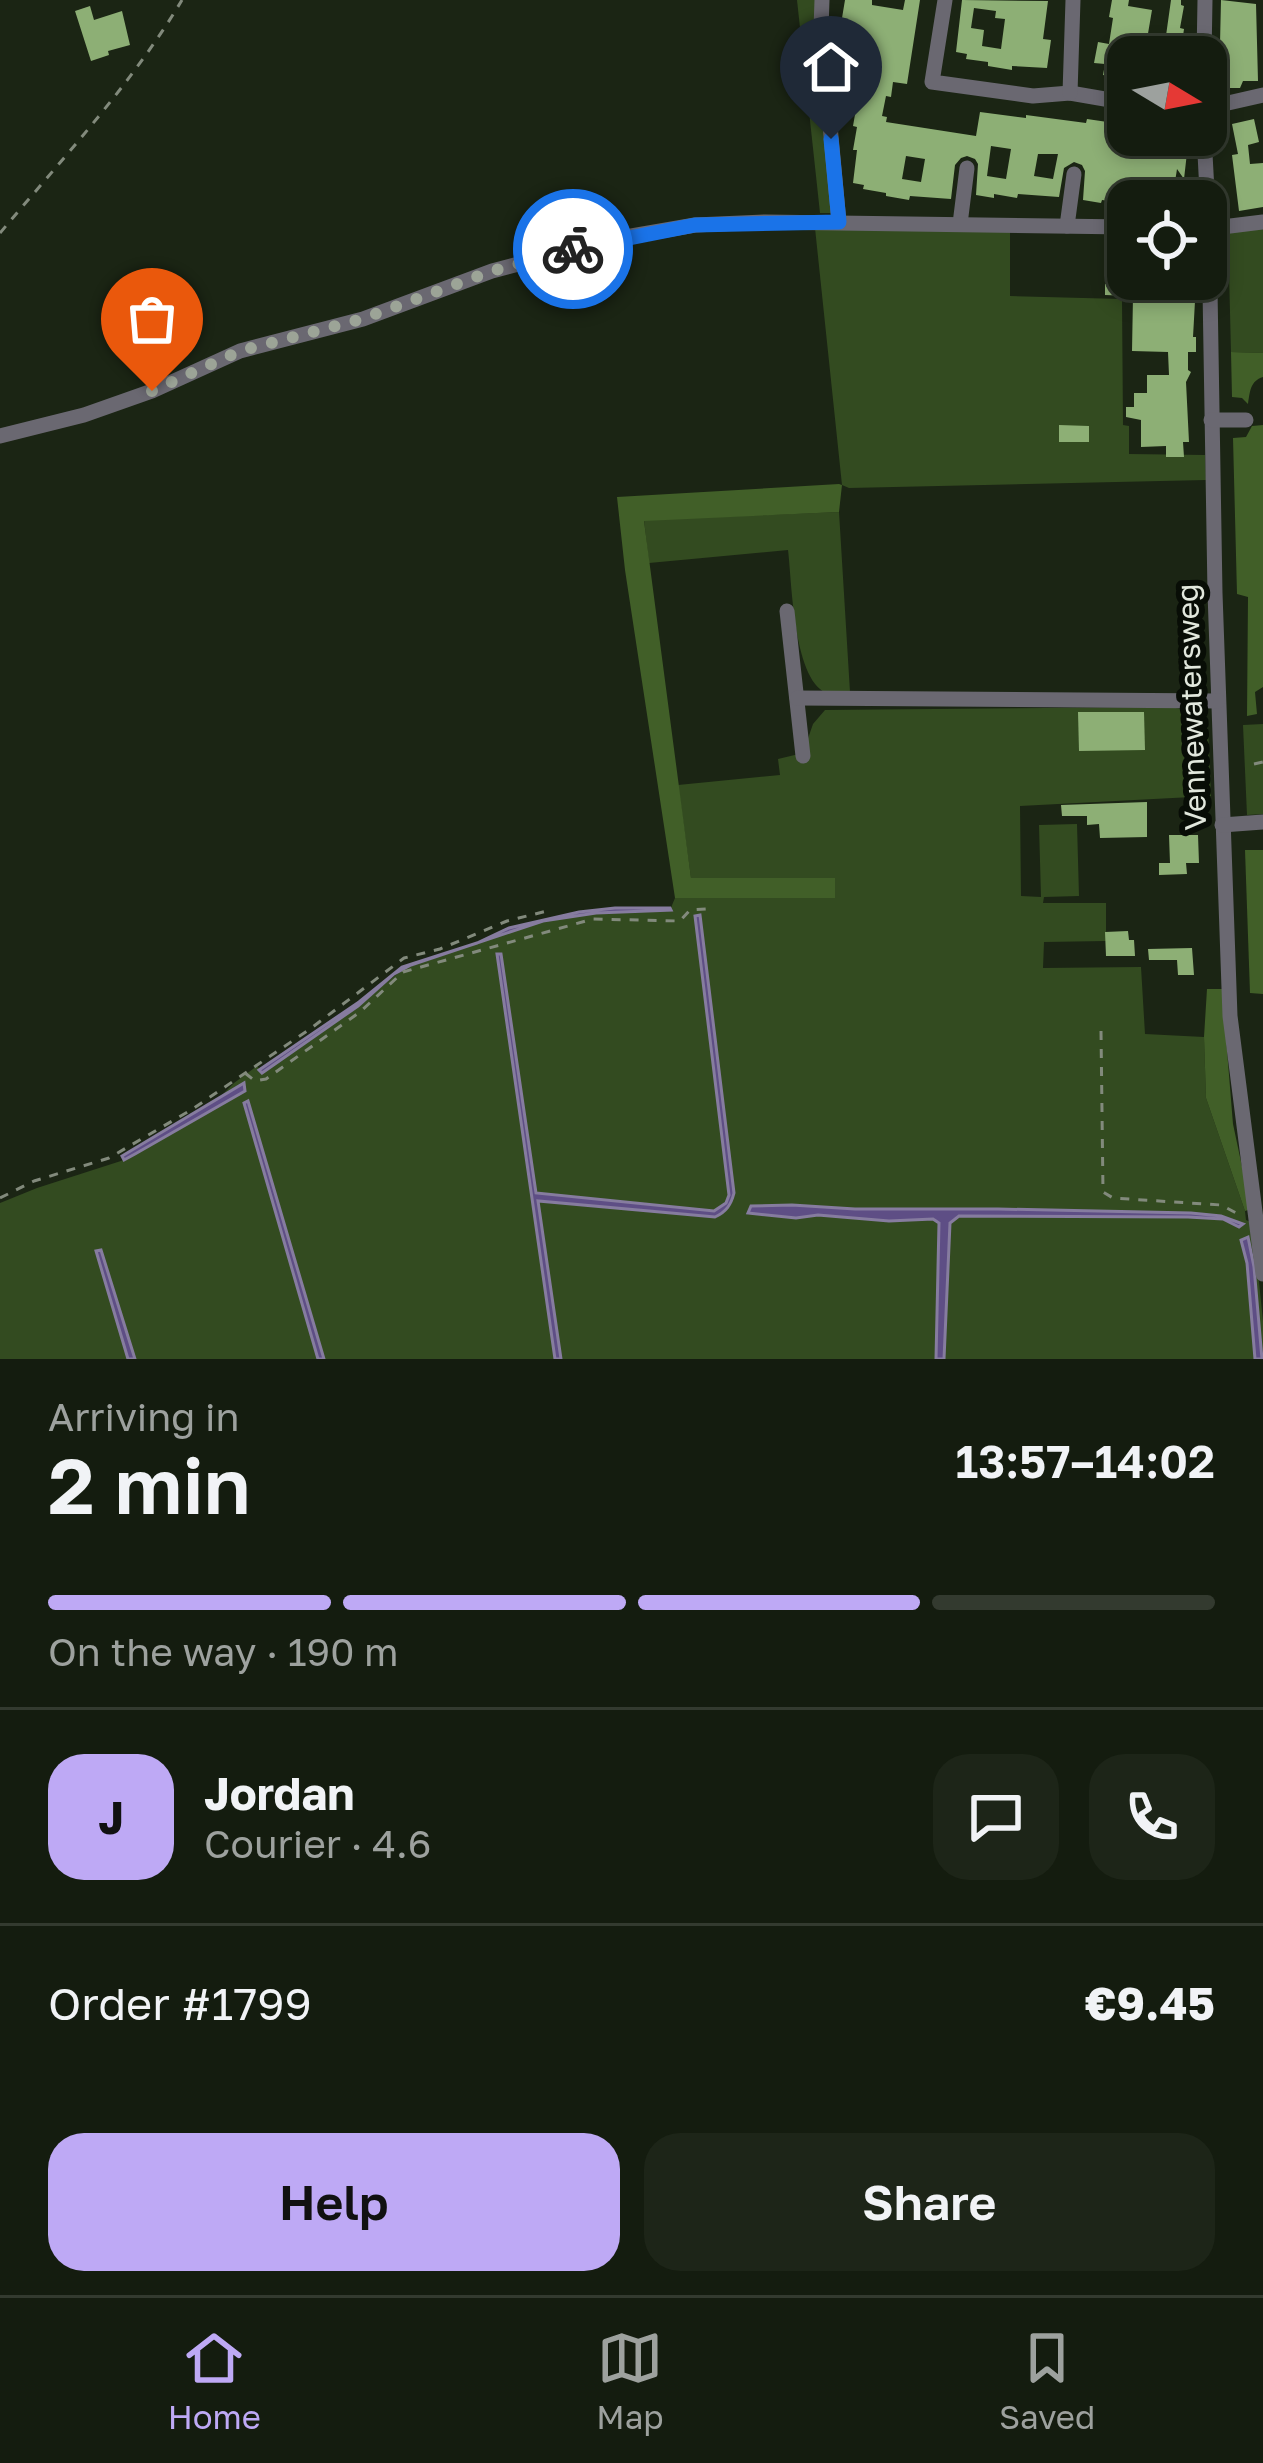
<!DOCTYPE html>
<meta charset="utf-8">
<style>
:root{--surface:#141c0f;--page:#1d2518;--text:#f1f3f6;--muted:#9da19e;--line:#333a2f;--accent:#bea9f5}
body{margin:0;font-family:"Golos Text",sans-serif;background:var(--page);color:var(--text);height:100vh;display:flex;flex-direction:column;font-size:45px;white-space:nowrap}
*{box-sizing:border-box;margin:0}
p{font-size:39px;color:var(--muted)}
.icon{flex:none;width:66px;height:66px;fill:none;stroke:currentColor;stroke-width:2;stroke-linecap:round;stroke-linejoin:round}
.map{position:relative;height:1359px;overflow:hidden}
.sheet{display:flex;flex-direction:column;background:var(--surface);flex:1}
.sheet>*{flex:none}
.needle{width:78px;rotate:100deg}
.tools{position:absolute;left:1107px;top:36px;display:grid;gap:24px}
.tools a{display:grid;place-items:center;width:120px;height:120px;border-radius:24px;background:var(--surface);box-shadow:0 6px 18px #0003,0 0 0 3px var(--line);font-size:60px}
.pin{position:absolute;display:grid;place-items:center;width:102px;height:102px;color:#fff;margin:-123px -51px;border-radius:50% 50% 50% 0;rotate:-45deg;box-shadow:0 0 12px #0007}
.pin .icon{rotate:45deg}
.courier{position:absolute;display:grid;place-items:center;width:120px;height:120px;margin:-60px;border:9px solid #1a73e8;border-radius:50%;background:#fff;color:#222;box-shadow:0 3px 15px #0007}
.headline em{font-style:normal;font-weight:600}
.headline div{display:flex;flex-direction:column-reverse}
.headline{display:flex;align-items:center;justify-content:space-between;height:204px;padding:0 48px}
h1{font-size:78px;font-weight:600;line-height:90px}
.bar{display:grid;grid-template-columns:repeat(4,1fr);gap:18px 12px;align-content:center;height:144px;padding:0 48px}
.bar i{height:15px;border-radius:9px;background:var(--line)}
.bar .selected{background:var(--accent)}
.bar p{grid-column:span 4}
.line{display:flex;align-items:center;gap:30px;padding:0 48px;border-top:3px solid var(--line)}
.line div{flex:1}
.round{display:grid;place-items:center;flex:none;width:126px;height:126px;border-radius:36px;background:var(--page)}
.primary-button{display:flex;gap:24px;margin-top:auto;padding:24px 48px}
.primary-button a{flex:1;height:138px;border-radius:36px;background:var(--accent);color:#111;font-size:48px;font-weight:600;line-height:138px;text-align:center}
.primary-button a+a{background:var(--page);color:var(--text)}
.menu{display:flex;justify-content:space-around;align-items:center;height:168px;border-top:3px solid var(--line);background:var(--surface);font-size:33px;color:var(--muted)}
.menu a{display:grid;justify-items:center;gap:6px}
.menu .selected{color:var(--accent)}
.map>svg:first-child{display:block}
</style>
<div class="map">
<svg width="1263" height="1359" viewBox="0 0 1263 1359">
<rect width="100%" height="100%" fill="#1b2514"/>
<g fill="#334b20">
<polygon points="797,0 818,0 831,213 820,213"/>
<polygon points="1263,227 1263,353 1231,352 1228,232"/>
<polygon points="815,228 1010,231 1010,296 1122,299 1123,425 1129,426 1129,454 1205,455 1206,480 849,488 842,485"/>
<path d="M839,512l11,180c-6,1 -13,4 -20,2 -37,-8 -38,-113 -42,-144l-139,13 -5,-43z"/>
<polygon points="1169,707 1189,710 1208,727 1211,796 1020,806 1021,896 1041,897 1039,825 1077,824 1079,896 1044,897 1043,903 1106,903 1106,941 1044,942 1043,968 1141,967 1145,1034 1204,1037 1206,1098 1245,1211 1246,1220 1253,1223 1263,1321 1263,1359 1252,1249 1247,1238 1242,1241 1246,1256 1257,1359 0,1359 0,1203 37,1188 124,1160 244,1091 244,1083 216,1101 234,1083 257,1066 262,1072 358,1006 403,969 543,921 586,914 670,910 675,898 835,897 834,878 691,878 678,785 780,775 778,759 803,753 813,724 825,710"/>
<polygon points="1263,724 1263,814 1247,815 1243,725"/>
</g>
<g fill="#415f28">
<path d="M1231,352l32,1v24c-13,4 -13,15 -15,27l-6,-6 -10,-1z"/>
<polygon points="1263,425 1263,687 1255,692 1257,714 1247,716 1248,597 1237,594 1233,438 1246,437 1252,426"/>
<polygon points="839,484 842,485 839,512 644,521 691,878 835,878 835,898 675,898 625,570 617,497"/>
<polygon points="1245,850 1263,850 1263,994 1250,993"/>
<polygon points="1207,989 1222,989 1233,1124 1251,1209 1245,1211 1206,1098 1204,1037"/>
</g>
<g fill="#5e4e85" stroke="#867c9f" stroke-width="3">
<polygon points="615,908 670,908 671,910 596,913 543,921 411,965 394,974 358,1006 262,1073 259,1070 359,1002 402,967 477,943 509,928 579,912"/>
<path d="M700,915l34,278c-3,12 -8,19 -19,24l-177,-16 23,158h-6l-58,-405h4l35,239 178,18 12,-8 3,-8 -34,-279z"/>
<polygon points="244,1083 245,1091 135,1154 124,1160 122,1156"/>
<polygon points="248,1101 324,1359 318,1359 244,1103"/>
<polygon points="792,1205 855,1209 998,1209 1191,1213 1221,1216 1243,1224 1239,1227 1223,1219 1188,1217 959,1216 950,1223 944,1359 936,1359 939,1223 933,1219 889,1221 818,1215 796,1218 748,1213 751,1206"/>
<polygon points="1248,1237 1254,1267 1262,1359 1255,1359 1247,1263 1241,1240"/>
<polygon points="101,1250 135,1359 128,1359 96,1251"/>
</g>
<g fill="#8daf75" fill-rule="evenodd">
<path d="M845,0h27v5l31,5 2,-10h15l-13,84 -14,-2 -2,15 -5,-1 -4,20 5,1 -1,5 90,14 4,-24 46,6v-3l60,8 1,-4 41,6v10l50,2v6l10,1 -4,35 -7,-10 -5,32 -47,-2 -1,4 -22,-3 -1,3 -18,-3 2,-29 -3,-6 -8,-3 -10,6 -5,29 -41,-3 -1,4 -23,-4v4l-18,-3 2,-31 -3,-5 -8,-3 -6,2 -6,7 -4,34 -41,-3 -1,4 -23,-4v-3l-23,-4 1,-4 -11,-2 4,-33h-4l4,-23 -4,-1 4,-23 -4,-1 5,-35 -14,-2 4,-23 -4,-1 4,-22 -6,-1zM991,146l20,3 -5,30 -19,-3zM1038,154h20l-5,25 -19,-3zM906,156l19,3 -4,23 -19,-3z"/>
<path d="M962,0l86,1 -5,38 8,1 -4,28 -35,-2v4l-24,-4v-4l-22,-3 1,-5 -11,-2zM974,8l22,3 -1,7 10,1 -4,30 -19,-3 2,-16 -13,-2z"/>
<polygon points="1112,0 1129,0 1128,6 1152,10 1144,57 1128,57 1128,79 1103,75 1105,64 1094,63 1098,42 1109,44 1113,18 1109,17"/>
<polygon points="1171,0 1181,0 1181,5 1184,6 1180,28 1184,29 1180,57 1163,57"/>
<polygon points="1221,0 1256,4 1258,81 1243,81 1240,88 1219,88"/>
<polygon points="90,6 94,20 122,11 130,45 108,51 109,55 91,61 75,11"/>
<polygon points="1254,119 1259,142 1248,145 1250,164 1263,163 1263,207 1239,211 1232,155 1238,154 1232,124"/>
<polygon points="1105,249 1126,250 1125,279 1188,279 1188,283 1196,283 1193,337 1196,337 1196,352 1188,352 1188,370 1191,372 1186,382 1189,442 1183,442 1184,457 1166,457 1166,446 1141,447 1141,420 1126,417 1126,407 1134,407 1134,393 1147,393 1147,375 1169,375 1168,352 1132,351 1133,296 1105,295 1105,284 1113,284 1114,265 1105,264"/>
<polygon points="1059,425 1089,426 1089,442 1059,442"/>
<polygon points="1078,712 1144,712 1145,750 1079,751"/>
<polygon points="1147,802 1147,837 1100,838 1099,824 1087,825 1087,816 1062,816 1061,805"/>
<polygon points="1169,835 1198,835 1199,863 1186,863 1187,874 1159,875 1159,863 1170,863"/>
<polygon points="1128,931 1129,940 1134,940 1135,956 1106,956 1105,932"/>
<polygon points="1192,948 1194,975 1178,975 1177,960 1149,960 1148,949"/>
</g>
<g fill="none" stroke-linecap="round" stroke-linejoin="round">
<g stroke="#828a7c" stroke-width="3" stroke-dasharray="9 9" stroke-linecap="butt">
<path d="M0,233c63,-75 131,-148 182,-233"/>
<polyline points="1254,764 1263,762"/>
<polyline points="1101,1031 1103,1192 1113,1198 1221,1205 1242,1216"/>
<polyline points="245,1073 255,1081 266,1079 360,1012 403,972 593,919 680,921 690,910 706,909"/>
<polyline points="0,1198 34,1181 109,1158 191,1110 310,1029 404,958 440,949 507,921 547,911"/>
</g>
<g stroke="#6a6871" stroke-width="15">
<polyline points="822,0 821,29 839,222"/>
<polyline points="945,0 932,82 1033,96 1070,93 1128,103"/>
<polyline points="1204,57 1205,0"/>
<polyline points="1070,93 1073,0"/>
<polyline points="1206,108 1263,95"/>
<polyline points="1204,135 1209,229 1215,593 1230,1016 1263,1274"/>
<polyline points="960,224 967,168"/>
<polyline points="1067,226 1074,174"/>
<polyline points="1206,229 1263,222"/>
<polyline points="1211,420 1246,420"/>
<polyline points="0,436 84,415 152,391 240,351 363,319 492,271 614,239 695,225 765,222 1128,227"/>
<polyline points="787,611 803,756"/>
<polyline points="797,698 1218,701"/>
<polyline points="1222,825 1263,822"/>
</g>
</g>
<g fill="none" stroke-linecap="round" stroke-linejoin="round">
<polyline stroke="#9ca497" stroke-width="12" stroke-dasharray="0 21.6" points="152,391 240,351 362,319 492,271 573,249"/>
<polyline stroke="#1a73e8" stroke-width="15" points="573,249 695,225 839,222 831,139"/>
</g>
<g text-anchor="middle" stroke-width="12" stroke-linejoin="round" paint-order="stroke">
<g font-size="30" fill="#e2e8dd" stroke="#080d06">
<text transform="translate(1192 707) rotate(-92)" y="10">Vennewatersweg</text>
</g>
</g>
</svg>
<div class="tools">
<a><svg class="needle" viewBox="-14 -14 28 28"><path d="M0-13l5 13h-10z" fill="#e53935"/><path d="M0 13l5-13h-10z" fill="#9da19e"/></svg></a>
<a><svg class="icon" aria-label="locate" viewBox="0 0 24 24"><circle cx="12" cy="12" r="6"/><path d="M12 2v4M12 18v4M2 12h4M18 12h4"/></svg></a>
</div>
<div class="pin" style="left:152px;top:391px;background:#ea580c"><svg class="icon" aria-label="bag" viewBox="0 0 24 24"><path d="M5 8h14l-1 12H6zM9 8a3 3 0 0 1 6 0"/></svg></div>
<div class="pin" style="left:831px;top:139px;background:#1f2937"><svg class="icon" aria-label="home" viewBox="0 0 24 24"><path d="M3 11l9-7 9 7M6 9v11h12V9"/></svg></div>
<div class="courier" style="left:573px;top:249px"><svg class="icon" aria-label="bike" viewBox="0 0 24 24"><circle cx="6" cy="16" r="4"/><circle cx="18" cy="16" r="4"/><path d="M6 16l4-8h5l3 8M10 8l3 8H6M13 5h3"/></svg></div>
</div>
<section class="sheet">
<div class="headline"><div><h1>2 min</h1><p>Arriving in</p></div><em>13:57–14:02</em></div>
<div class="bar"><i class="selected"></i><i class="selected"></i><i class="selected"></i><i></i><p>On the way · 190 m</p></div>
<div class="line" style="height:216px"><b class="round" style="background:var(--accent);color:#111">J</b><div><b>Jordan</b><p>Courier · 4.6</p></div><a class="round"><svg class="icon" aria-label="chat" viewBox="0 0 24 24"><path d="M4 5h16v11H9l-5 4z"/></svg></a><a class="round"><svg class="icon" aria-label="phone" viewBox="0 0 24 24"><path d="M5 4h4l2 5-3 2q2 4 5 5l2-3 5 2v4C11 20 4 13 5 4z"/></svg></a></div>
<div class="line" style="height:156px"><div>Order #1799</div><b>€9.45</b></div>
<div class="primary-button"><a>Help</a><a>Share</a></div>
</section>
<nav class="menu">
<a class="selected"><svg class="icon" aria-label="home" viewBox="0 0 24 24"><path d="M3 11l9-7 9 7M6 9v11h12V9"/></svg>Home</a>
<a><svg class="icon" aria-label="map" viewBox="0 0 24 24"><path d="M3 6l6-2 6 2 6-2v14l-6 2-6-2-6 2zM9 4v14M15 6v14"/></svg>Map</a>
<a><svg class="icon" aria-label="saved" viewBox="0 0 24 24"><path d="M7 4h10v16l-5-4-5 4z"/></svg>Saved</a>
</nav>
